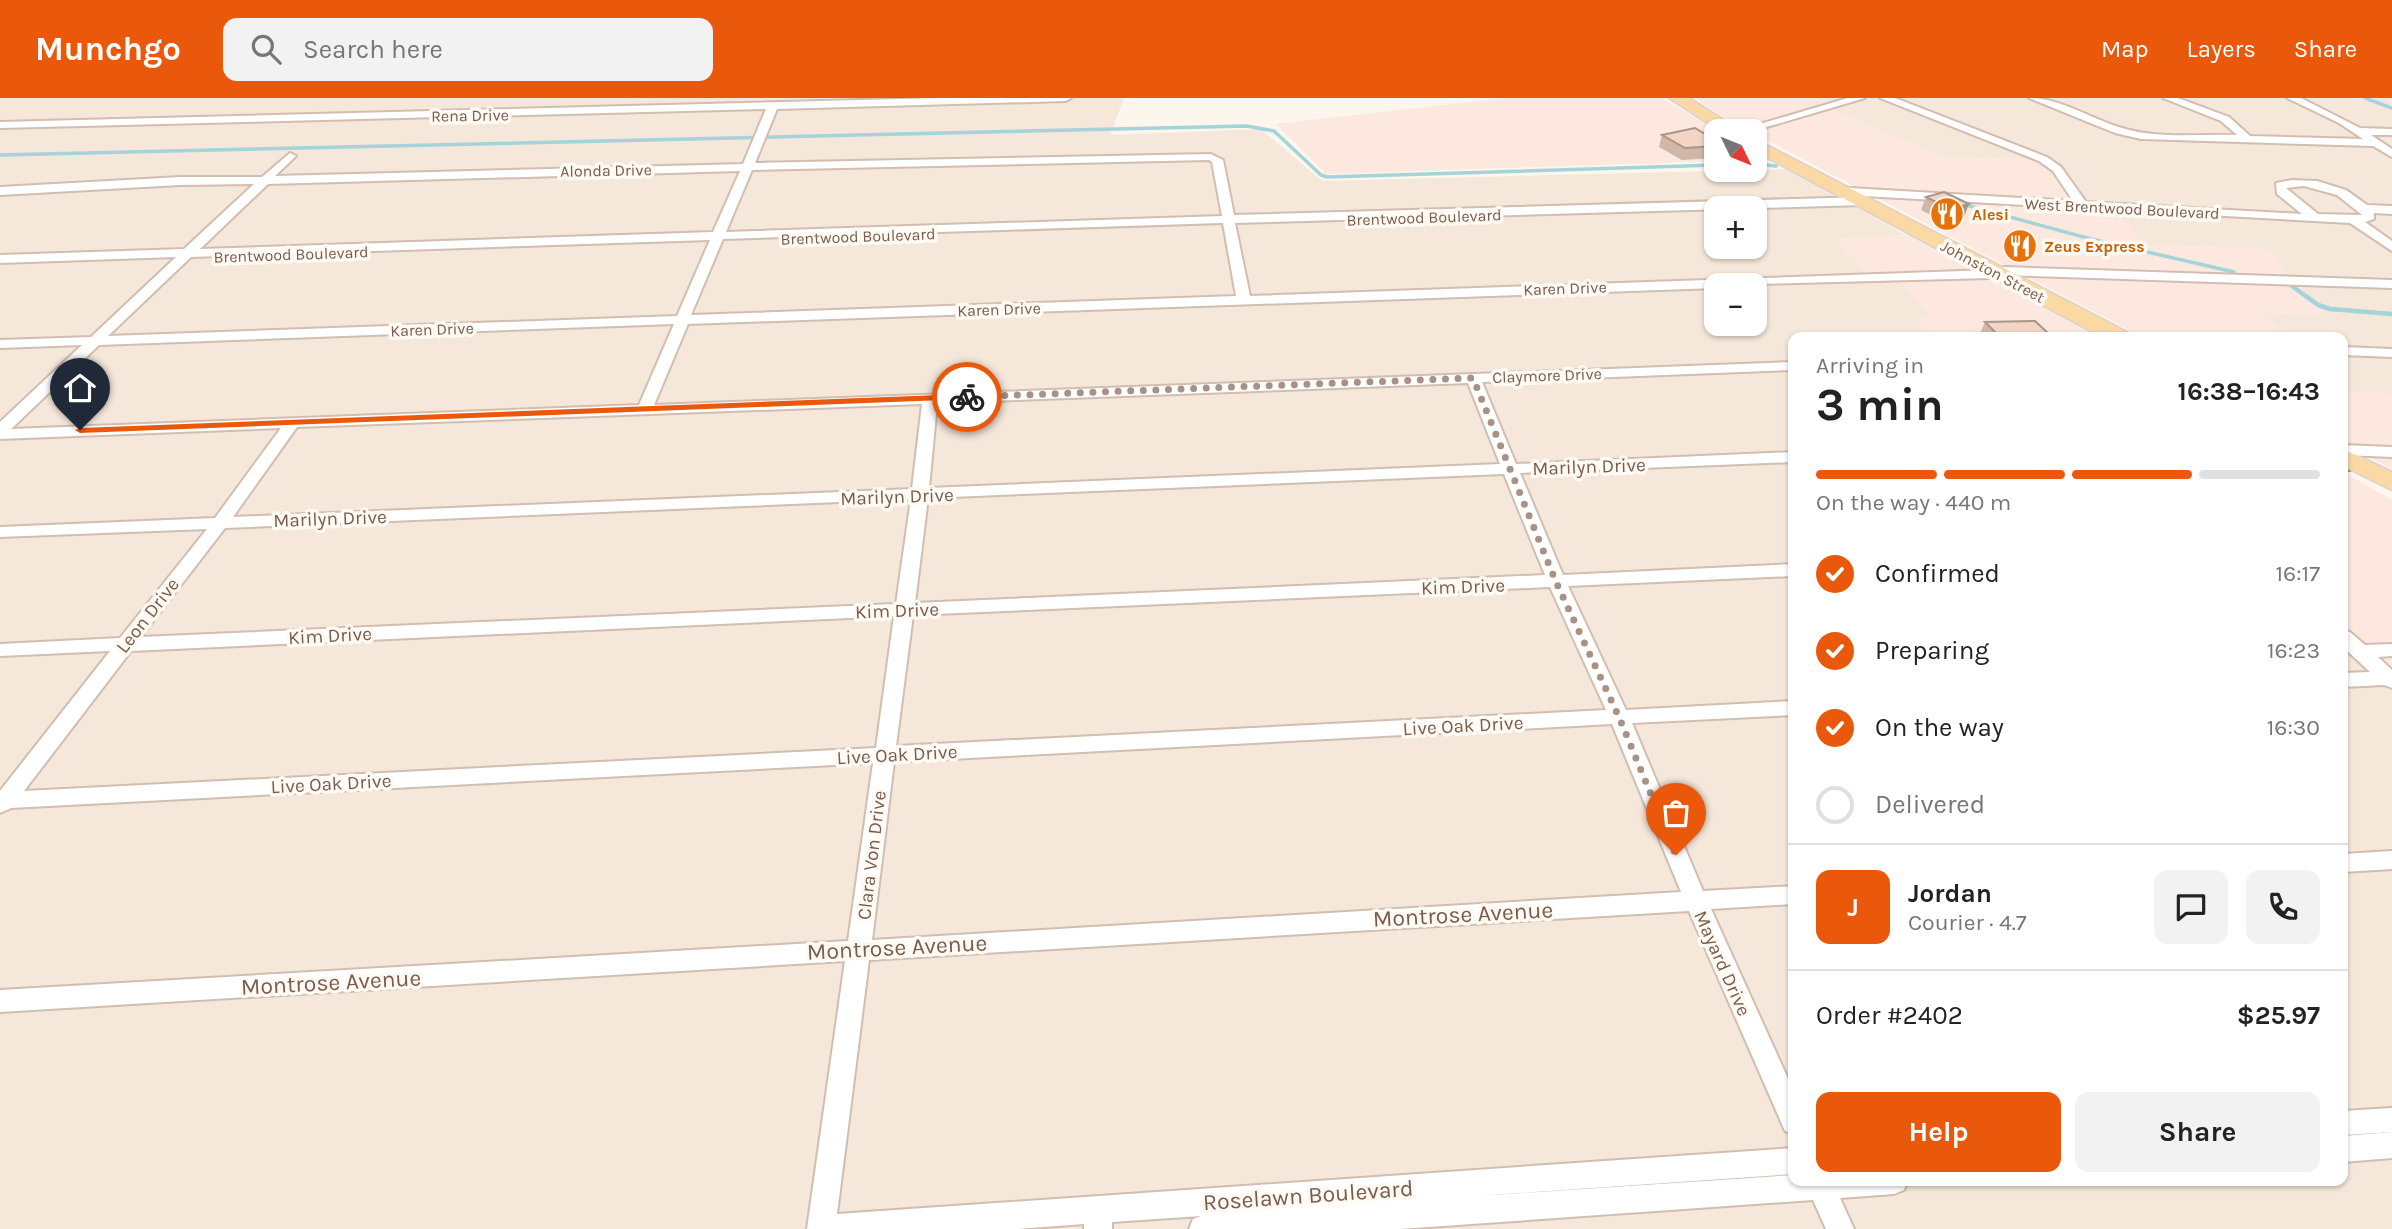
<!DOCTYPE html>
<meta charset="utf-8">
<style>
:root{--surface:#fff;--page:#f2f2f2;--text:#222;--muted:#767676;--line:#e0e0e0;--accent:#ea580c}
body{margin:0;font-family:Karla,sans-serif;background:var(--page);color:var(--text);height:100vh;display:flex;flex-direction:column;font-size:26px;white-space:nowrap}
*{box-sizing:border-box;margin:0}
p{font-size:23px;color:var(--muted)}
.icon{flex:none;width:38px;height:38px;fill:none;stroke:currentColor;stroke-width:2;stroke-linecap:round;stroke-linejoin:round}
.map{position:relative;flex:1;overflow:hidden}
.details{position:absolute;left:1788px;top:234px;width:560px;height:854px;display:flex;flex-direction:column;background:var(--surface);border-radius:14px;box-shadow:0 2px 5px #0004}
.details>*{flex:none}
.needle{width:46px;rotate:133deg}
.buttons{position:absolute;left:1704px;top:21px;display:grid;gap:14px}
.buttons a{display:grid;place-items:center;width:63px;height:63px;border-radius:14px;background:var(--surface);box-shadow:0 2px 5px #0004;font-size:35px}
.pin{position:absolute;display:grid;place-items:center;width:60px;height:60px;color:#fff;margin:-72px -30px;border-radius:50% 50% 50% 0;rotate:-45deg;box-shadow:0 0 7px #0007}
.pin .icon{rotate:45deg}
.courier{position:absolute;display:grid;place-items:center;width:70px;height:70px;margin:-35px;border:5px solid #ea580c;border-radius:50%;background:#fff;color:#222;box-shadow:0 2px 9px #0007}
.head em{font-style:normal;font-weight:700}
.head div{display:flex;flex-direction:column-reverse}
.head{display:flex;align-items:center;justify-content:space-between;height:119px;padding:0 28px}
h1{font-size:46px;font-weight:700;line-height:52px}
.bar{display:grid;grid-template-columns:repeat(4,1fr);gap:10px 7px;align-content:center;height:84px;padding:0 28px}
.bar i{height:9px;border-radius:5px;background:var(--line)}
.bar .selected{background:var(--accent)}
.bar p{grid-column:span 4}
.line{display:flex;align-items:center;gap:18px;padding:0 28px;border-top:2px solid var(--line)}
.line div{flex:1}
.round{display:grid;place-items:center;flex:none;width:74px;height:74px;border-radius:14px;background:var(--page)}
ol{padding:0 28px;list-style:none}
li{display:flex;align-items:center;gap:21px;height:77px}
li p{margin-inline-start:auto}
li .icon{padding:7px;border-radius:50%;background:var(--accent);color:#fff;stroke-width:4}
li:last-child{color:var(--muted)}
li i{width:38px;height:38px;border:4px solid var(--line);border-radius:50%}
.button{display:flex;gap:14px;margin-top:auto;padding:14px 28px}
.button a{flex:1;height:80px;border-radius:14px;background:var(--accent);color:#fff;font-size:28px;font-weight:700;line-height:80px;text-align:center}
.button a+a{background:var(--page);color:var(--text)}
header{display:flex;align-items:center;gap:42px;box-sizing:border-box;height:98px;padding:0 35px;background:var(--accent);color:#fff}
header strong{font-size:33px}
nav{display:flex;gap:38px;margin-inline-start:auto;font-size:24px}
.search{width:490px;height:63px;background:var(--page);display:flex;align-items:center;gap:18px;box-sizing:border-box;padding:0 24px;border-radius:14px;color:var(--muted);font-size:26px}
.map>svg:first-child{display:block}
</style>
<header>
<strong>Munchgo</strong>
<div class="search"><svg class="icon" aria-label="search" viewBox="0 0 24 24"><circle cx="10" cy="10" r="6"/><path d="M15 15l6 6"/></svg>Search here</div>
<nav><a>Map</a><a>Layers</a><a>Share</a></nav>
</header>
<div class="map">
<svg width="2392" height="1131" viewBox="0 0 2392 1131">
<rect width="100%" height="100%" fill="#fdf6ec"/>
<g fill="#f5e8da" fill-rule="evenodd">
<path d="M0,0h1124l-14,37 151,-6 61,52 465,-12 119,66 -70,4 62,41 35,37 -17,1 18,20h-140v843h549v-537l49,47v538h-2392zM1717,110h38v39h-38zM1717,187h38v39h-38z"/>
<polygon points="1820,0 2392,0 2392,296 2343,295 2343,240 2288,240 2263,215 2323,216 2268,152 2144,146 2111,109 2078,107 2041,62 1945,59 1831,12 1840,9"/>
</g>
<g fill="#fde8e0">
<polygon points="1505,0 1661,0 1719,33 1717,33 1717,63 1326,76 1276,26"/>
<polygon points="1695,0 1820,0 1841,9 1833,12 1945,59 2041,62 2050,68 2078,107 2111,109 2144,146 2268,152 2324,217 2264,215 2288,240 2144,240 1755,36 1755,33 1724,20"/>
<polygon points="1909,137 2102,240 1934,240 1915,220 1933,218 1898,182 1873,183 1835,141"/>
<polygon points="2343,295 2392,296 2392,371 2343,346"/>
<polygon points="2343,374 2392,402 2392,593 2343,546"/>
</g>
<g fill="none" stroke-linecap="round" stroke-linejoin="round">
<g stroke="#a5d3da" stroke-width="3.5">
<polyline points="2365,0 2392,10"/>
<polyline points="0,57 1247,28 1274,33 1321,77 1327,79 1717,67"/>
<polyline points="1755,66 1776,68"/>
<polyline points="1962,106 2091,141 2234,174"/>
<polyline points="2292,188 2294,190"/>
</g>
<polyline stroke="#a5d3da" stroke-width="4.5" points="2292,188 2318,207 2330,211 2392,216"/>
<g stroke="#d1beb0" stroke-width="4">
<g id="street">
<path d="M941,0h130l-5,3 -289,8 -22,54 456,-9 12,6 11,55 629,-18 6,4 -6,4 -628,18 15,73 740,-26 14,-3 388,13v8l-388,-13 -14,3 -273,7v3l-1029,36 -34,81 1140,-43v8l-312,12 34,82 278,-12v10l-274,11 43,102 231,-11v12l-226,10 58,124 168,-9v14l-162,8 71,168 91,-5v18l-83,5 83,183v42l-9,-3 -96,-220 -820,49 -32,254 957,-66v26l-331,23 331,-22v6h114l-4,9 -10,4 -54,4 14,31h-28l-13,-29 -413,29h-211l4,-10 8,-3 -89,6v7h-28v-5l-67,5h-210l38,-268 -845,51v-22l848,-49 25,-178 -862,45 -11,5v-22l110,-140 -110,5v-12l120,-6 87,-109 -207,8v-10l215,-9 66,-90 -281,11v-17l82,-77 -82,3v-8l91,-3 85,-80 -176,6v-8l184,-6 70,-65 -74,1 -180,10v-8l180,-10h82l28,-24 6,3 -21,20 468,-12 23,-55 -766,19v-6zM1209,62l3,2 10,54 -496,16 26,-62zM740,73l-27,61 -513,17 68,-65zM1223,125l13,73 -545,19 32,-76zM710,142l-33,76 -569,20 83,-79zM674,226l-35,81 -628,24 88,-84zM1468,285l32,81 -571,24 8,-85zM922,306l-10,85 -679,28 64,-90zM1504,376l41,101 -630,28 13,-105zM911,401l-15,105 -755,33 84,-109zM1550,489l56,123 -710,36 17,-131zM894,518l-18,132 -852,43 107,-140zM1612,626l69,168 -809,48 22,-178z"/>
<polygon points="1848,0 1865,0 1753,33 1736,33"/>
<path d="M1880,0h15l152,59 14,10 25,35 216,12 -25,-20 -1,-11 16,-3 25,1 29,9 21,15 25,1v8l-18,-1v6l-9,3 27,19v10l-42,-28 -504,-28 -2,-3 6,-4 223,13 -20,-30 -14,-10zM2304,88l33,9 25,20 -44,-1 -32,-26z"/>
<path d="M2029,0c32,0 62,21 93,30 35,11 78,6 115,7l-16,-14 -58,-23h15l51,19 21,19 113,3 -24,-16 -52,-25h14l59,30 32,1v6h-21l21,14v8l-19,-11 -232,-7 -26,-6z"/>
<polygon points="2343,249 2392,251 2392,259 2343,257"/>
<polygon points="2343,347 2392,349 2392,359 2343,357"/>
<polygon points="2343,532 2350,534 2365,547 2392,546 2392,558 2378,559 2392,572 2392,590 2384,587 2343,589 2343,575 2370,574 2343,549"/>
<polygon points="2392,753 2392,771 2343,774 2343,756"/>
<polygon points="2392,1010 2392,1034 2343,1037 2343,1013"/>
<polygon points="2392,1034 2392,1060 2343,1064 2343,1038"/>
</g>
</g>
<g stroke="#dad1cd" stroke-width="3">
<g id="primary">
<polygon points="1669,0 1689,0 1741,33 1720,33"/>
<polygon points="1755,41 2129,235 2132,240 2104,240 1755,53"/>
<polygon points="2343,351 2392,374 2392,392 2343,368"/>
</g>
</g>
<use href="#street" fill="#fff" fill-rule="evenodd"/>
<use href="#primary" fill="#fbd9a5" fill-rule="evenodd"/>
</g>
<g fill="#d1b7a8">
<polygon points="1662,37 1717,43 1717,60 1682,62 1659,49"/>
<polygon points="1944,94 1964,119 1945,124 1921,112 1926,99"/>
<polygon points="1985,224 2050,237 2049,240 1981,240 1979,238"/>
<polygon points="2343,368 2349,373 2343,381"/>
</g>
<polygon fill="#aa9588" points="1969,106 1964,119 1945,124 1950,111"/>
<g fill="#f3d5c3" stroke="#aa9588" stroke-width="2">
<polygon points="1695,30 1717,43 1717,48 1685,50 1662,37"/>
<polygon points="1944,94 1969,106 1950,111 1926,99"/>
<polygon points="2035,223 2050,237 2031,238 2033,240 2001,240 1985,224"/>
<polygon points="2343,368 2349,373 2343,373"/>
</g>
<polygon fill="#ea580c" points="967,296 971,299 970,301 80,335 75,332 80,330"/>
<g fill="none" stroke-linecap="round" stroke-linejoin="round">
<polyline stroke="#a89285" stroke-width="7" stroke-dasharray="0 12.6" points="967,299 1473,280 1556,484 1619,619 1676,757"/>
</g>
<defs>
<g id="restaurant-disc" transform="scale(1.75)"><circle r="9.5" fill="#e8710a" stroke="#fffaf3"/><path d="M-5-6h1v4h1v-4h1v4h1v-4h1v5L-1.5 .5V6h-2V.5L-5-1ZM5-6V6H3V1.5H1.5Q1.5-4 5-6Z" fill="#fff"/></g>
</defs>
<g fill-rule="evenodd">
<use href="#restaurant-disc" x="1947" y="116"/>
<use href="#restaurant-disc" x="2020" y="148"/>
</g>
<g text-anchor="middle" stroke-width="7" stroke-linejoin="round" paint-order="stroke">
<g font-size="16" fill="#7a5c4d" stroke="#fffaf3">
<text transform="translate(470 17) rotate(-1)" y="6">Rena Drive</text>
<text transform="translate(606 72) rotate(-1)" y="6">Alonda Drive</text>
<text transform="translate(2122 110) rotate(3)" y="6">West Brentwood Boulevard</text>
<text transform="translate(1424 119) rotate(-2)" y="6">Brentwood Boulevard</text>
<text transform="translate(858 138) rotate(-2)" y="6">Brentwood Boulevard</text>
<text transform="translate(291 156) rotate(-2)" y="6">Brentwood Boulevard</text>
<text transform="translate(1993 173) rotate(28)" y="6">Johnston Street</text>
<text transform="translate(1565 190) rotate(-2)" y="6">Karen Drive</text>
<text transform="translate(999 211) rotate(-2)" y="6">Karen Drive</text>
<text transform="translate(432 231) rotate(-2)" y="6">Karen Drive</text>
<text transform="translate(1547 277) rotate(-2)" y="6">Claymore Drive</text>
</g>
<g font-size="16" font-weight="bold" fill="#c56008" stroke="#fffaf3" text-anchor="start">
<text x="1972" y="122">Alesi</text>
<text x="2044" y="154">Zeus Express</text>
</g>
<g font-size="19" fill="#7a5c4d" stroke="#fffaf3">
<text transform="translate(1589 368) rotate(-2)" y="7">Marilyn Drive</text>
<text transform="translate(897 398) rotate(-2)" y="7">Marilyn Drive</text>
<text transform="translate(330 420) rotate(-2)" y="7">Marilyn Drive</text>
<text transform="translate(1463 488) rotate(-2)" y="7">Kim Drive</text>
<text transform="translate(897 512) rotate(-2)" y="7">Kim Drive</text>
<text transform="translate(147 517) rotate(-52)" y="7">Leon Drive</text>
<text transform="translate(330 537) rotate(-3)" y="7">Kim Drive</text>
<text transform="translate(1463 627) rotate(-3)" y="7">Live Oak Drive</text>
<text transform="translate(897 656) rotate(-3)" y="7">Live Oak Drive</text>
<text transform="translate(331 685) rotate(-3)" y="7">Live Oak Drive</text>
<text transform="translate(871 757) rotate(-83)" y="7">Clara Von Drive</text>
<text transform="translate(1723 865) rotate(66)" y="7">Mayard Drive</text>
</g>
<g font-size="23" fill="#7a5c4d" stroke="#fffaf3">
<text transform="translate(1463 816) rotate(-3)" y="8">Montrose Avenue</text>
<text transform="translate(897 849) rotate(-3)" y="8">Montrose Avenue</text>
<text transform="translate(331 884) rotate(-3)" y="8">Montrose Avenue</text>
<text transform="translate(1308 1097) rotate(-4)" y="8">Roselawn Boulevard</text>
</g>
</g>
</svg>
<div class="buttons">
<a><svg class="needle" viewBox="-14 -14 28 28"><path d="M0-13l5 13h-10z" fill="#e53935"/><path d="M0 13l5-13h-10z" fill="#767676"/></svg></a>
<a>+</a>
<a>−</a>
</div>
<div class="pin" style="left:1676px;top:757px;background:#ea580c"><svg class="icon" aria-label="bag" viewBox="0 0 24 24"><path d="M5 8h14l-1 12H6zM9 8a3 3 0 0 1 6 0"/></svg></div>
<div class="pin" style="left:80px;top:332px;background:#1f2937"><svg class="icon" aria-label="home" viewBox="0 0 24 24"><path d="M3 11l9-7 9 7M6 9v11h12V9"/></svg></div>
<div class="courier" style="left:967px;top:299px"><svg class="icon" aria-label="bike" viewBox="0 0 24 24"><circle cx="6" cy="16" r="4"/><circle cx="18" cy="16" r="4"/><path d="M6 16l4-8h5l3 8M10 8l3 8H6M13 5h3"/></svg></div>
<section class="details">
<div class="head"><div><h1>3 min</h1><p>Arriving in</p></div><em>16:38–16:43</em></div>
<div class="bar"><i class="selected"></i><i class="selected"></i><i class="selected"></i><i></i><p>On the way · 440 m</p></div>
<ol>
<li><svg class="icon" aria-label="check" viewBox="0 0 24 24"><path d="M5 12l5 5 9-10"/></svg>Confirmed<p>16:17</p></li>
<li><svg class="icon" aria-label="check" viewBox="0 0 24 24"><path d="M5 12l5 5 9-10"/></svg>Preparing<p>16:23</p></li>
<li><svg class="icon" aria-label="check" viewBox="0 0 24 24"><path d="M5 12l5 5 9-10"/></svg>On the way<p>16:30</p></li>
<li><i></i>Delivered</li>
</ol>
<div class="line" style="height:126px"><b class="round" style="background:var(--accent);color:#fff">J</b><div><b>Jordan</b><p>Courier · 4.7</p></div><a class="round"><svg class="icon" aria-label="chat" viewBox="0 0 24 24"><path d="M4 5h16v11H9l-5 4z"/></svg></a><a class="round"><svg class="icon" aria-label="phone" viewBox="0 0 24 24"><path d="M5 4h4l2 5-3 2q2 4 5 5l2-3 5 2v4C11 20 4 13 5 4z"/></svg></a></div>
<div class="line" style="height:91px"><div>Order #2402</div><b>$25.97</b></div>
<div class="button"><a>Help</a><a>Share</a></div>
</section>
</div>
